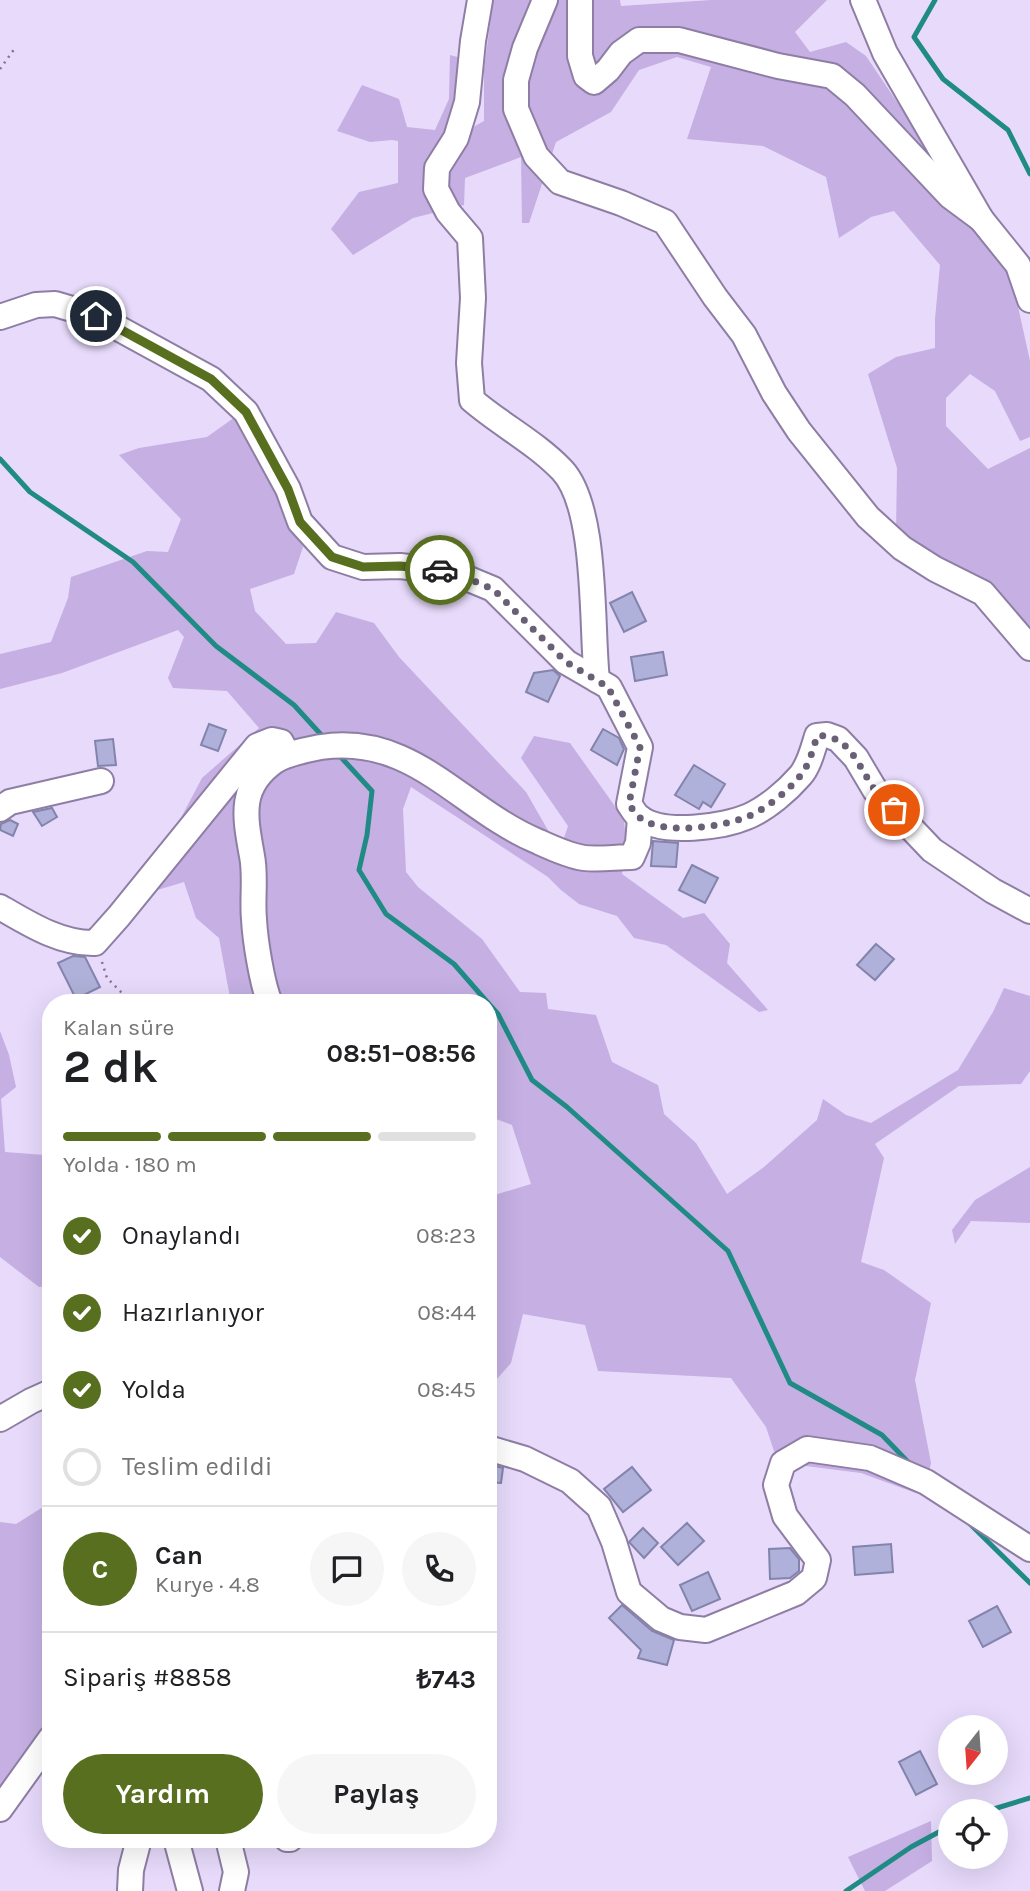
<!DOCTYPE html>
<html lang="tr">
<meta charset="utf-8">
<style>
:root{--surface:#fff;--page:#f6f6f6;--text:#202124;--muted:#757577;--line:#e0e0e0;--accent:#596f20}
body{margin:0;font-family:Karla,sans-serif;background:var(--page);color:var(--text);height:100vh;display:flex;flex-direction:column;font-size:26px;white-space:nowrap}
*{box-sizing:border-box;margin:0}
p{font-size:23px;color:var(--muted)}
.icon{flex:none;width:38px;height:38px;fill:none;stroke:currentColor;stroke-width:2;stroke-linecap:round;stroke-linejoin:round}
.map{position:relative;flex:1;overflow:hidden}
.details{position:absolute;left:42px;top:994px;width:455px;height:854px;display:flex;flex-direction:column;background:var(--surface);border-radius:28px;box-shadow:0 7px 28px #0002}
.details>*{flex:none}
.needle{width:46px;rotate:197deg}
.buttons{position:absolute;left:938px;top:1715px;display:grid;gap:14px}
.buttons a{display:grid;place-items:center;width:70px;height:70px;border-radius:50%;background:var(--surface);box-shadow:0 7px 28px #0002;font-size:35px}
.pin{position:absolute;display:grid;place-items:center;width:60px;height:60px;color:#fff;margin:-30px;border:4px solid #fff;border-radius:50%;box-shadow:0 2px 7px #0007}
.courier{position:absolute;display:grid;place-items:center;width:70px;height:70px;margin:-35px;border:5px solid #596f20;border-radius:50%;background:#fff;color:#222;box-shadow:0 2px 9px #0007}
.headline em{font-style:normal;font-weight:700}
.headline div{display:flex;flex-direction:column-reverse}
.headline{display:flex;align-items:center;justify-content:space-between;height:119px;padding:0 21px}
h1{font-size:46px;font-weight:700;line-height:52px}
.bar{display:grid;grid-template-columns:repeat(4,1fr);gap:10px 7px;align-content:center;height:84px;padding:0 21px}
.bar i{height:9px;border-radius:5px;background:var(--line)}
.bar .selected{background:var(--accent)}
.bar p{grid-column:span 4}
.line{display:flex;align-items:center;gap:18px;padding:0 21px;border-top:2px solid var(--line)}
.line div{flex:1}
.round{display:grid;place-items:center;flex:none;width:74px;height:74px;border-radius:37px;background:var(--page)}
ol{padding:0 21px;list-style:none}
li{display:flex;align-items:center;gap:21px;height:77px}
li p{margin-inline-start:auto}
li .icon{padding:7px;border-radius:50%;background:var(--accent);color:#fff;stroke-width:4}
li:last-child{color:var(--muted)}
li i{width:38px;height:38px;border:4px solid var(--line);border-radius:50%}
.button{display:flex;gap:14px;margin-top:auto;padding:14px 21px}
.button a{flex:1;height:80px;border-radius:42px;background:var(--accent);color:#fff;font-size:28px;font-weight:700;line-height:80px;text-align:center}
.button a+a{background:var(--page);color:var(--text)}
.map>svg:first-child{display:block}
</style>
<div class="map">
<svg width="1030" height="1891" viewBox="0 0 1030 1891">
<rect width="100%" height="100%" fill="#e7dafb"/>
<g fill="#c5afe3">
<polygon points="493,0 620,0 621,6 711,0 827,0 795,32 810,52 846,42 866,56 1002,258 1015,293 1030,361 1030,437 1020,441 995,391 970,374 946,398 946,426 988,469 1030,448 1030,637 896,533 897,468 868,374 896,357 935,348 935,319 940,265 894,211 871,217 839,238 826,177 763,146 687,139 711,67 677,57 639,70 611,112 556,142 529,223 522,223 521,157 465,178 464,205 413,218 353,255 331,229 359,192 398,183 398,141 392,140 370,142 337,131 362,85 399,99 407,127 435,130 449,99 450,55 461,58 468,130 484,121 484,70"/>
<polygon points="235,417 278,487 303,547 294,574 250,589 255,611 286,644 316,643 336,612 374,623 399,657 526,792 549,832 563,841 568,826 521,758 534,736 570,743 624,819 626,842 622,874 683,918 704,913 730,944 727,963 768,1010 759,1012 666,945 634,938 617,916 579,904 561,890 548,877 411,787 403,809 406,872 418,887 482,939 520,992 546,993 548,1009 596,1015 612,1062 658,1085 664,1114 696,1143 727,1194 764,1167 817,1120 823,1099 846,1115 871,1123 958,1070 993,1012 1004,988 1030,996 1030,1071 1021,1084 959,1086 875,1144 884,1158 861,1262 884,1270 931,1303 915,1380 931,1463 924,1496 861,1473 806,1466 774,1451 766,1427 731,1378 598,1371 585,1325 523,1314 511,1363 488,1389 488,1197 531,1184 512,1125 488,1116 488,1003 231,1003 219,938 196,918 184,882 144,894 165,848 202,778 259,728 227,691 173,688 168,678 184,637 178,630 62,673 0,689 0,654 51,642 68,598 71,577 147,551 168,552 181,519 119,455 139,448 207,437"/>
<polygon points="0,1031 9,1055 16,1087 1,1099 5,1152 45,1155 51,1151 51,1286 39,1287 0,1257"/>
<polygon points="1030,1167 1030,1223 971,1221 955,1244 952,1230 975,1200"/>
<polygon points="51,1502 51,1716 6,1783 0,1789 0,1522 16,1524"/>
<polygon points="931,1821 932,1861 885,1891 865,1891 848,1857"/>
</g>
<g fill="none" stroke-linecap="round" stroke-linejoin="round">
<g stroke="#208b85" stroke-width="5">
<polyline points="935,0 914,37 943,79 1008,130 1030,174"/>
<polyline points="0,459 30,492 133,562 216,646 294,705 325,739"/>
<polyline points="338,754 372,791 367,835 359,870 386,914 454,964 488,1003"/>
<polyline points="488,1003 498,1014 532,1080 567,1107 728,1251 790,1383 882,1435 910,1464"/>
<polyline points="969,1523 1030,1583"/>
<polyline points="987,1811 1030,1798"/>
<polyline points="846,1891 911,1847 950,1826"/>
</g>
</g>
<g fill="#b0b1da" stroke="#8384ab" stroke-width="2">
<polygon points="632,592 646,621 624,632 610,603"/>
<polygon points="663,652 667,675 635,681 631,657"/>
<polygon points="553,670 560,676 548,702 526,692 534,673"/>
<polygon points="209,724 226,730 218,751 201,745"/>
<polygon points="603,729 619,738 624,749 617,765 591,750"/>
<polygon points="113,739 116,765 98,766 95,741"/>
<polygon points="694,765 725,784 711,807 703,802 699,809 675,795"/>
<polygon points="52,808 57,817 42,826 33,812"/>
<polygon points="10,820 18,824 13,836 0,830 1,824"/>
<polygon points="653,841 678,843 676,867 651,866"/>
<polygon points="692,865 718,878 705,903 679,890"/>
<polygon points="876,944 894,959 875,980 857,965"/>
<polygon points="73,956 85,957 100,987 76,999 58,963"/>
<polygon points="488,1464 503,1468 501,1483 488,1482"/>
<polygon points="632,1467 651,1490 623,1512 604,1489"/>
<polygon points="687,1523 704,1541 678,1565 661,1547"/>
<polygon points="643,1528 658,1543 644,1558 629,1542"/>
<polygon points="891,1544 893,1572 855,1575 853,1547"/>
<polygon points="790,1548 799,1559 799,1571 790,1578 770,1579 769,1549"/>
<polygon points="708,1572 720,1599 692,1611 680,1585"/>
<polygon points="622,1605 652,1631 674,1640 667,1665 638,1658 641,1650 609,1618"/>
<polygon points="997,1606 1011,1632 983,1647 969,1621"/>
<polygon points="920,1751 937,1784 916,1795 899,1762"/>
</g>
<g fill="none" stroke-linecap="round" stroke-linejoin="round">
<g stroke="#8e7ea4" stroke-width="28">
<g id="minor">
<path d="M480,0l-7,41 -6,61 -11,36 -19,30 -1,21 12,23 22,26 3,60 -4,65 3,37c29,25 63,42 90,70 36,38 29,158 35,210"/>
<polyline points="545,0 525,48 516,80 516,109 536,156 560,182 621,203 665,222 715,297 744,335 774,393 799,431 868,517 902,548 935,569 983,593 1030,648"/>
<polyline points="580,0 580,56 586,76 594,82 608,70 621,53 639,40 679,40 778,66 832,76 855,95 950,196 981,219"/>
<polyline points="863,0 885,53 981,219 1018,265 1030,300"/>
<path d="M0,317l36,-12 19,-1 41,12 115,63 35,33 42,77 12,33 32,35 31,10 37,-1 52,6 41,17 73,73 43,25 31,60 -11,57c3,4 6,10 10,13 23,19 85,10 110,-1 18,-8 38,-25 51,-40 9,-10 13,-27 17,-40l10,-1 11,4 18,19 19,32 57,60 61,41 37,20"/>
<polyline points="0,809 10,802 101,781"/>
<path d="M0,907c29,17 61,37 95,36l24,-27 138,-170 15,-6 9,2 7,13"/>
<path d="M270,1003c-8,-19 -15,-63 -16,-84 -2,-20 2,-43 -2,-63 -7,-39 -14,-69 23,-95 13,-8 31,-11 46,-14 93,-14 140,63 218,95 13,6 31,14 45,16 15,2 32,-1 48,-1l6,-14 2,-25"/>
<polyline points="0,1419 31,1401 51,1392"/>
<polyline points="488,1448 525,1459 570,1481 599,1507 614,1542 629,1592 661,1619 680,1627 706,1630 796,1593 814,1578 818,1560 785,1516 776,1485 783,1463 807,1449 870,1458 926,1482 1030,1549"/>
<polyline points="0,1809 51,1738"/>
<polyline points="176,1839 190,1891"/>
<polyline points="228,1839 236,1872 232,1891"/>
<polyline points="287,1839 290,1839"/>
<polyline points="130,1891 131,1870 139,1839"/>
</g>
</g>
<g stroke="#7f758d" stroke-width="2.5" stroke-dasharray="2 5" stroke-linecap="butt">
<polyline points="0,69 15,48"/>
<polyline points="102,962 107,978 132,1003"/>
</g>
<use href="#minor" stroke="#fff" stroke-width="24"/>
</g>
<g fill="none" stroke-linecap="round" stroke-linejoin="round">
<path stroke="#6a6076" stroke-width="7" stroke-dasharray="0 12.6" d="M440,570l12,2 41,17 73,73 42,25 32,60 -11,57c3,4 6,10 10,13 23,19 85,10 110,-1 18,-8 39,-25 51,-40 9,-10 13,-27 17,-40 32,-3 42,32 58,54 5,7 13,14 19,20"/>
<polyline stroke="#596f20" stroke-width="9" points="96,316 211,379 246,412 288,489 300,522 332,557 363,567 400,566 440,570"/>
</g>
</svg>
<div class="buttons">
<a><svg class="needle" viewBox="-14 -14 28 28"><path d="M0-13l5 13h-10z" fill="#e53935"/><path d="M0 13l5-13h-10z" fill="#757577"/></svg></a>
<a><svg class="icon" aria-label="locate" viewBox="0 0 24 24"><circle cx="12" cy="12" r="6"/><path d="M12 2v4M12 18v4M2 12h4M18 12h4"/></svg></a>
</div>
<div class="pin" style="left:894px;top:810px;background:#ea580c"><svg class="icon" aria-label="bag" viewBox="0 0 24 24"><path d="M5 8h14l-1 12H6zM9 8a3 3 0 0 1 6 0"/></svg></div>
<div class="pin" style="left:96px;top:316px;background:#1f2937"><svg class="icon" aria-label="home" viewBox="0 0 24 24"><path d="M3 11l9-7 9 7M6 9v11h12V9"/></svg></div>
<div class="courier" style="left:440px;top:570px"><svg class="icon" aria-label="car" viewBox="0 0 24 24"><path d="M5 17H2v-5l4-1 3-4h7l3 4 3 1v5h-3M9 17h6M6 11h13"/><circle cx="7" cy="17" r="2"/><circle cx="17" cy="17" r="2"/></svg></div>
<section class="details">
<div class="headline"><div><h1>2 dk</h1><p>Kalan süre</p></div><em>08:51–08:56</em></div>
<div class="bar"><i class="selected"></i><i class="selected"></i><i class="selected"></i><i></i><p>Yolda · 180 m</p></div>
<ol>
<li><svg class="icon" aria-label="check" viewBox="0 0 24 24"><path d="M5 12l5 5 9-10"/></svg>Onaylandı<p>08:23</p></li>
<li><svg class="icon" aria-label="check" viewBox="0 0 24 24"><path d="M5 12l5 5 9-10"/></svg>Hazırlanıyor<p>08:44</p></li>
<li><svg class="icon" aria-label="check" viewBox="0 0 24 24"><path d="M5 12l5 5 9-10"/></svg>Yolda<p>08:45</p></li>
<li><i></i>Teslim edildi</li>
</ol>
<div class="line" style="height:126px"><b class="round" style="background:var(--accent);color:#fff">C</b><div><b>Can</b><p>Kurye · 4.8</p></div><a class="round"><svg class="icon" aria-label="chat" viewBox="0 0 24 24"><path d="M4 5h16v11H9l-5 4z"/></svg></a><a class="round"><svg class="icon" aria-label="phone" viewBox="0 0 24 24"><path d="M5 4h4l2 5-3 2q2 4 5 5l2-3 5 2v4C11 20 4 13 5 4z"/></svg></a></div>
<div class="line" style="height:91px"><div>Sipariş #8858</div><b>₺743</b></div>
<div class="button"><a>Yardım</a><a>Paylaş</a></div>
</section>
</div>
